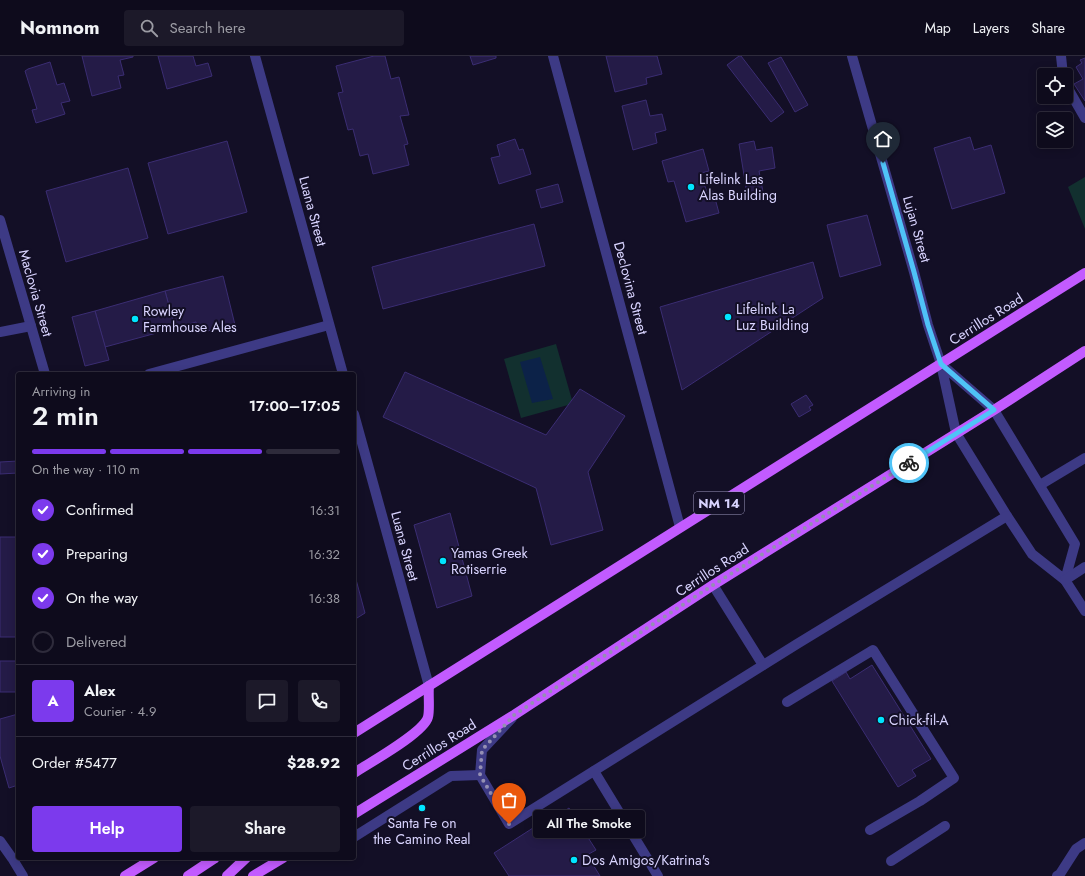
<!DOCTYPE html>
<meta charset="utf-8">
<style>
:root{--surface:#0e0b1c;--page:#1c1929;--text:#f1f3f6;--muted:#9b9ba3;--line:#2e2b3b;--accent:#7c3aed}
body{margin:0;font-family:Jost,sans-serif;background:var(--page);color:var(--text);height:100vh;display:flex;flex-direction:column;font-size:15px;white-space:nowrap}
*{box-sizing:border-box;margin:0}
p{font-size:13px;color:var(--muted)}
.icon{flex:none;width:22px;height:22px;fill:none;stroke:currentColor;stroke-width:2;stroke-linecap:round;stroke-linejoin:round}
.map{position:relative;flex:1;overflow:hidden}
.drawer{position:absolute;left:16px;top:316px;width:340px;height:488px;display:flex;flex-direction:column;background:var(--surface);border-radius:4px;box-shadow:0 2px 10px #0003,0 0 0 1px var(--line)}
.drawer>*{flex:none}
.buttons{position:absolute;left:1037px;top:12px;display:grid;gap:8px}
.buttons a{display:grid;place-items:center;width:36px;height:36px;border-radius:4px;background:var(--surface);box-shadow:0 2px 10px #0003,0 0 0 1px var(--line);font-size:20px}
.pin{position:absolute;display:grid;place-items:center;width:34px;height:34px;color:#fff;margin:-41px -17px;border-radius:50% 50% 50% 0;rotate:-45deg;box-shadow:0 0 4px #0007}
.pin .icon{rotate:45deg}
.courier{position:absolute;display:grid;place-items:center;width:40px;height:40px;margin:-20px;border:3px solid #4fc3f7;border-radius:50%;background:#fff;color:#222;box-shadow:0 1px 5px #0007}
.bubble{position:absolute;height:28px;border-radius:4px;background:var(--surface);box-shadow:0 2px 10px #0003,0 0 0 1px var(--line);font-size:13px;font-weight:600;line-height:28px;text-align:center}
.head em{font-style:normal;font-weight:600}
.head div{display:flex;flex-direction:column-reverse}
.head{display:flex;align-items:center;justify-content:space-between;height:68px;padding:0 16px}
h1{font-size:26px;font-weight:600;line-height:30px}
.bar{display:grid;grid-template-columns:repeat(4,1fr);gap:6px 4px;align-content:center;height:48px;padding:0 16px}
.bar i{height:5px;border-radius:3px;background:var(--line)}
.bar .active{background:var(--accent)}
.bar p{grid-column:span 4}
.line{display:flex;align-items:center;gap:10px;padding:0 16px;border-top:1px solid var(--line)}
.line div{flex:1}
.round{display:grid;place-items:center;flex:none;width:42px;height:42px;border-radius:4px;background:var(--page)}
ol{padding:0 16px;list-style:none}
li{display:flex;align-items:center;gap:12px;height:44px}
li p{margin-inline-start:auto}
li .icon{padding:4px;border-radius:50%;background:var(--accent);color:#fff;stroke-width:4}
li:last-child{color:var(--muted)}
li i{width:22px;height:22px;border:2px solid var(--line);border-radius:50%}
.cta{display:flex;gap:8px;margin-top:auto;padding:8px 16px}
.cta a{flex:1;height:46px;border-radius:4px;background:var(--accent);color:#fff;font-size:16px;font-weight:600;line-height:46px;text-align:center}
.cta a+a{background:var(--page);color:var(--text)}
header{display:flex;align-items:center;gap:24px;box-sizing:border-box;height:56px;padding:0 20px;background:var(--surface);border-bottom:1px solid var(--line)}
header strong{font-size:19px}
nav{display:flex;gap:22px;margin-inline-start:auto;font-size:14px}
.search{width:280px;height:36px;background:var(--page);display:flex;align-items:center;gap:10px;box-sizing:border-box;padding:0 14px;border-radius:4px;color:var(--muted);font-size:15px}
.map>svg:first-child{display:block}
</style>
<header>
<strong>Nomnom</strong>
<div class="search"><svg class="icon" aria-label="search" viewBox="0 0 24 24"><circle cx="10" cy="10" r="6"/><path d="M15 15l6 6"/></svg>Search here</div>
<nav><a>Map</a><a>Layers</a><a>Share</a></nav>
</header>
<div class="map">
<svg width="1085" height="820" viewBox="0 0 1085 820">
<rect width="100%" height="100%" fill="#130f26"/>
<g fill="#12302f">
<polygon points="1085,121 1085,173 1068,131"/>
<polygon points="556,288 572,344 568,349 521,362 504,303"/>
</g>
<polygon fill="#0c2248" points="540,301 553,343 532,347 520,306"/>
<g fill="#241b47" stroke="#3b2d73">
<polygon points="82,0 133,0 133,1 120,4 124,19 118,20 121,32 92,40"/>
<polygon points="158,0 193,0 196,10 208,7 212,20 167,33"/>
<polygon points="374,0 385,0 391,23 399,21 409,59 400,60 408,88 404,89 409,109 373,118 368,98 360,100 353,73 348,74 338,37 343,36 336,10"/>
<polygon points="470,0 496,0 496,2 473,9"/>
<polygon points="606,0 657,0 662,18 646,22 647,28 615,36"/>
<polygon points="739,0 741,0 784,56 771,66 727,9"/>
<polygon points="781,1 808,49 795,56 768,7"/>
<polygon points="1085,2 1085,45 1074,28 1083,23 1076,11 1082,7 1080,4"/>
<polygon points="50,6 57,29 64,27 70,45 61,47 65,58 36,67 32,54 37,53 25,15 28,13"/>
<polygon points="646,44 650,60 662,58 666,74 655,77 657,87 633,94 622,50"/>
<polygon points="970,81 974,94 991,89 1005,137 952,153 934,92"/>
<polygon points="515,83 519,94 523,93 531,118 499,128 491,102 500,100 497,89"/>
<polygon points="227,85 247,156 168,178 148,107"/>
<polygon points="754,85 756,94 772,91 775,112 759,115 763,136 747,138 739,88"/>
<polygon points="703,93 709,115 701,117 707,137 713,135 719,157 686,166 674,125 668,126 662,105"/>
<polygon points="128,112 148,182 66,206 46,135"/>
<polygon points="558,128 563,146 541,152 536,134"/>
<polygon points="867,159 881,209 840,221 827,169"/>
<polygon points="534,168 545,210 383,253 372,211"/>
<polygon points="813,206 823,242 682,334 660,251"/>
<polygon points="223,220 235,269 198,277 196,266 175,272 165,235"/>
<polygon points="165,235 175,272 105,291 95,255"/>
<polygon points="95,255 109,304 85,310 72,261"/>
<polygon points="405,316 546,379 580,333 625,360 588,416 603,474 551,489 536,432 383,361"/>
<polygon points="806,339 813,349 809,351 811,354 799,361 791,348"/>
<polygon points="18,405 18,417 0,418 0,406"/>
<polygon points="450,457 472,540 437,552 414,469"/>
<rect x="0" y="481" width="18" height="100"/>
<polygon points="354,516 365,557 357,562 354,554"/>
<rect x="0" y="605" width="17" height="31"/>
<polygon points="872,609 931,703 912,714 916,720 898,731 832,625 846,616 850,623"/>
<polygon points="18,658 18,729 9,732 0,700 0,663"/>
<polygon points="569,752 596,794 587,799 600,820 509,820 494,797 561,754 563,756"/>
</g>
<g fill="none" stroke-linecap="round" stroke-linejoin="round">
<g stroke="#3d3a85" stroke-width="10">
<polyline points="255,0 343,318"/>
<polyline points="553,0 680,471"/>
<polyline points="852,0 914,216 928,269 941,308"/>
<polyline points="1061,0 1063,19"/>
<polyline points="1066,29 1085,62"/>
<polyline points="0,164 45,318"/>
<polyline points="0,276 31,270"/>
<polyline points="149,318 329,269"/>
<polyline points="354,358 429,630"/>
<polyline points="1040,429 1085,402"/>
<polyline points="1065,524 1075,488 994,354 941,308 956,377 1007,460 1032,498 1065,524 1085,555"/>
<polyline points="1065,524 1085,511"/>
<polyline points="713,529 763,609"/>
<polyline points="787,646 873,594 954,722 920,745 870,774"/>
<polyline points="512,662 482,694 480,719 509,768 797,588 1007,460"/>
<polyline points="594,715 658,820"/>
<polyline points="354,781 451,720 480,719"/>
<polyline points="0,785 12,802 23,820"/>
<polyline points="891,805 945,770"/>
<polyline points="1057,820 1060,818 1076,793 1085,787"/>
</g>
<g stroke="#c25bff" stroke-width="10">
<polyline points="354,677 1085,217"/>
<path d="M354,717c15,-10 70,-40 74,-56 2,-7 0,-23 1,-31"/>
<polyline points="354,758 514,659 713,529 994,354 1085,295"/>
<polyline points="125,820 154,802"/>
<polyline points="188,820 215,802"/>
<polyline points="227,820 246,802"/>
<polyline points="253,820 283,802"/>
</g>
</g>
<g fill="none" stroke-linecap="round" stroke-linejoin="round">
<polyline stroke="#948fb3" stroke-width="4" stroke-dasharray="0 7.2" points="509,768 480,719 482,694 514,659 713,529 909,407"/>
<polyline stroke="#4fc3f7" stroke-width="5" points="883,107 914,216 928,269 941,308 994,354 909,407"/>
</g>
<g fill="#00e5ff" stroke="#130f26" stroke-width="1.5">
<circle cx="691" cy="131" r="4"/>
<circle cx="728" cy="261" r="4"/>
<circle cx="135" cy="263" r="4"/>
<circle cx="443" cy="505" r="4"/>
<circle cx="881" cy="664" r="4"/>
<circle cx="422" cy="752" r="4"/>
<circle cx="574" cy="804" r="4"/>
</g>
<g text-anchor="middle" stroke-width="4" stroke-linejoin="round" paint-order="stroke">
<rect fill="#130f26" stroke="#9e99be" stroke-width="1" x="694" y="436" width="50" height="22" rx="3"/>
<g font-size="13" font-weight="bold" fill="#d9d4ff">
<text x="719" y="452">NM 14</text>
</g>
<g font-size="14" fill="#d9d4ff" stroke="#130f26" text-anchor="start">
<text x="699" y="128">Lifelink Las<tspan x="699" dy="16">Alas Building</tspan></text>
<text x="736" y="258">Lifelink La<tspan x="736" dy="16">Luz Building</tspan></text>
<text x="143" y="260">Rowley<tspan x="143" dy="16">Farmhouse Ales</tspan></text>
<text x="451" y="502">Yamas Greek<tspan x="451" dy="16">Rotiserrie</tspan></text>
<text x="889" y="669">Chick-fil-A</text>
<text x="422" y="772" text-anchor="middle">Santa Fe on<tspan x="422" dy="16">the Camino Real</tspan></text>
<text x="582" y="809">Dos Amigos/Katrina's</text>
</g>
<g font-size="14" fill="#d9d4ff" stroke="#130f26">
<text transform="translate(313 155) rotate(75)" y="5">Luana Street</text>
<text transform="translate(917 173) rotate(74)" y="5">Lujan Street</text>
<text transform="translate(631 232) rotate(75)" y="5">Declovina Street</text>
<text transform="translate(36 237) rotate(74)" y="5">Maclovia Street</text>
<text transform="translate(986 263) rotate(-32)" y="5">Cerrillos Road</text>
<text transform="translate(405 490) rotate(75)" y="5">Luana Street</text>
<text transform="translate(712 514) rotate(-33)" y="5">Cerrillos Road</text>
<text transform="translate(439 689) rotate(-32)" y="5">Cerrillos Road</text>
</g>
</g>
</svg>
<div class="buttons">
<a><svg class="icon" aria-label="locate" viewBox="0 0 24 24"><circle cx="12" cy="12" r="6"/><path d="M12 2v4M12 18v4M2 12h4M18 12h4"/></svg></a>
<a><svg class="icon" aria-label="layers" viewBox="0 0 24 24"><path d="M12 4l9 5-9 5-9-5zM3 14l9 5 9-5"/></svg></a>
</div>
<div class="pin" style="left:509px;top:768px;background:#ea580c"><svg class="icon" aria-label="bag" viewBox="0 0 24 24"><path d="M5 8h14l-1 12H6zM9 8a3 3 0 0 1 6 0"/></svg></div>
<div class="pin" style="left:883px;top:107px;background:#1f2937"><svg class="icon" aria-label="home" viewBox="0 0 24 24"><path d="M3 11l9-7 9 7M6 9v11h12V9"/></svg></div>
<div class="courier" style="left:909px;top:407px"><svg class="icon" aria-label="bike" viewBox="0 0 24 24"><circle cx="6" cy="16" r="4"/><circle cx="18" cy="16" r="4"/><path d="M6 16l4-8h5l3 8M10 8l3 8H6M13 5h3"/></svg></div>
<div class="bubble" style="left:533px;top:754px;width:112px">All The Smoke</div>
<section class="drawer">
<div class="head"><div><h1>2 min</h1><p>Arriving in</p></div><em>17:00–17:05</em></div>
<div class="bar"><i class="active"></i><i class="active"></i><i class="active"></i><i></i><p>On the way · 110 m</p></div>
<ol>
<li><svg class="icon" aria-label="check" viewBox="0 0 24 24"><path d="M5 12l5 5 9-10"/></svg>Confirmed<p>16:31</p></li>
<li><svg class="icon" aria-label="check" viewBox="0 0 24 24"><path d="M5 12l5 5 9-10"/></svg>Preparing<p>16:32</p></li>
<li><svg class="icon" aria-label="check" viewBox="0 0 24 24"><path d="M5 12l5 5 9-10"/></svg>On the way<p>16:38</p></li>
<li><i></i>Delivered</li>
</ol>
<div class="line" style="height:72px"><b class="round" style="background:var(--accent);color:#fff">A</b><div><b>Alex</b><p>Courier · 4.9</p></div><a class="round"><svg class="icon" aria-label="chat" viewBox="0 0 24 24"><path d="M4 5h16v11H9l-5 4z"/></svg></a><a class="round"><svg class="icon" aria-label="phone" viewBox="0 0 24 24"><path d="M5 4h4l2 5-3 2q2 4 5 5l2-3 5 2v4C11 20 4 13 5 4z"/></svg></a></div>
<div class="line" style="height:52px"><div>Order #5477</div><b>$28.92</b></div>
<div class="cta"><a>Help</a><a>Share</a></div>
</section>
</div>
